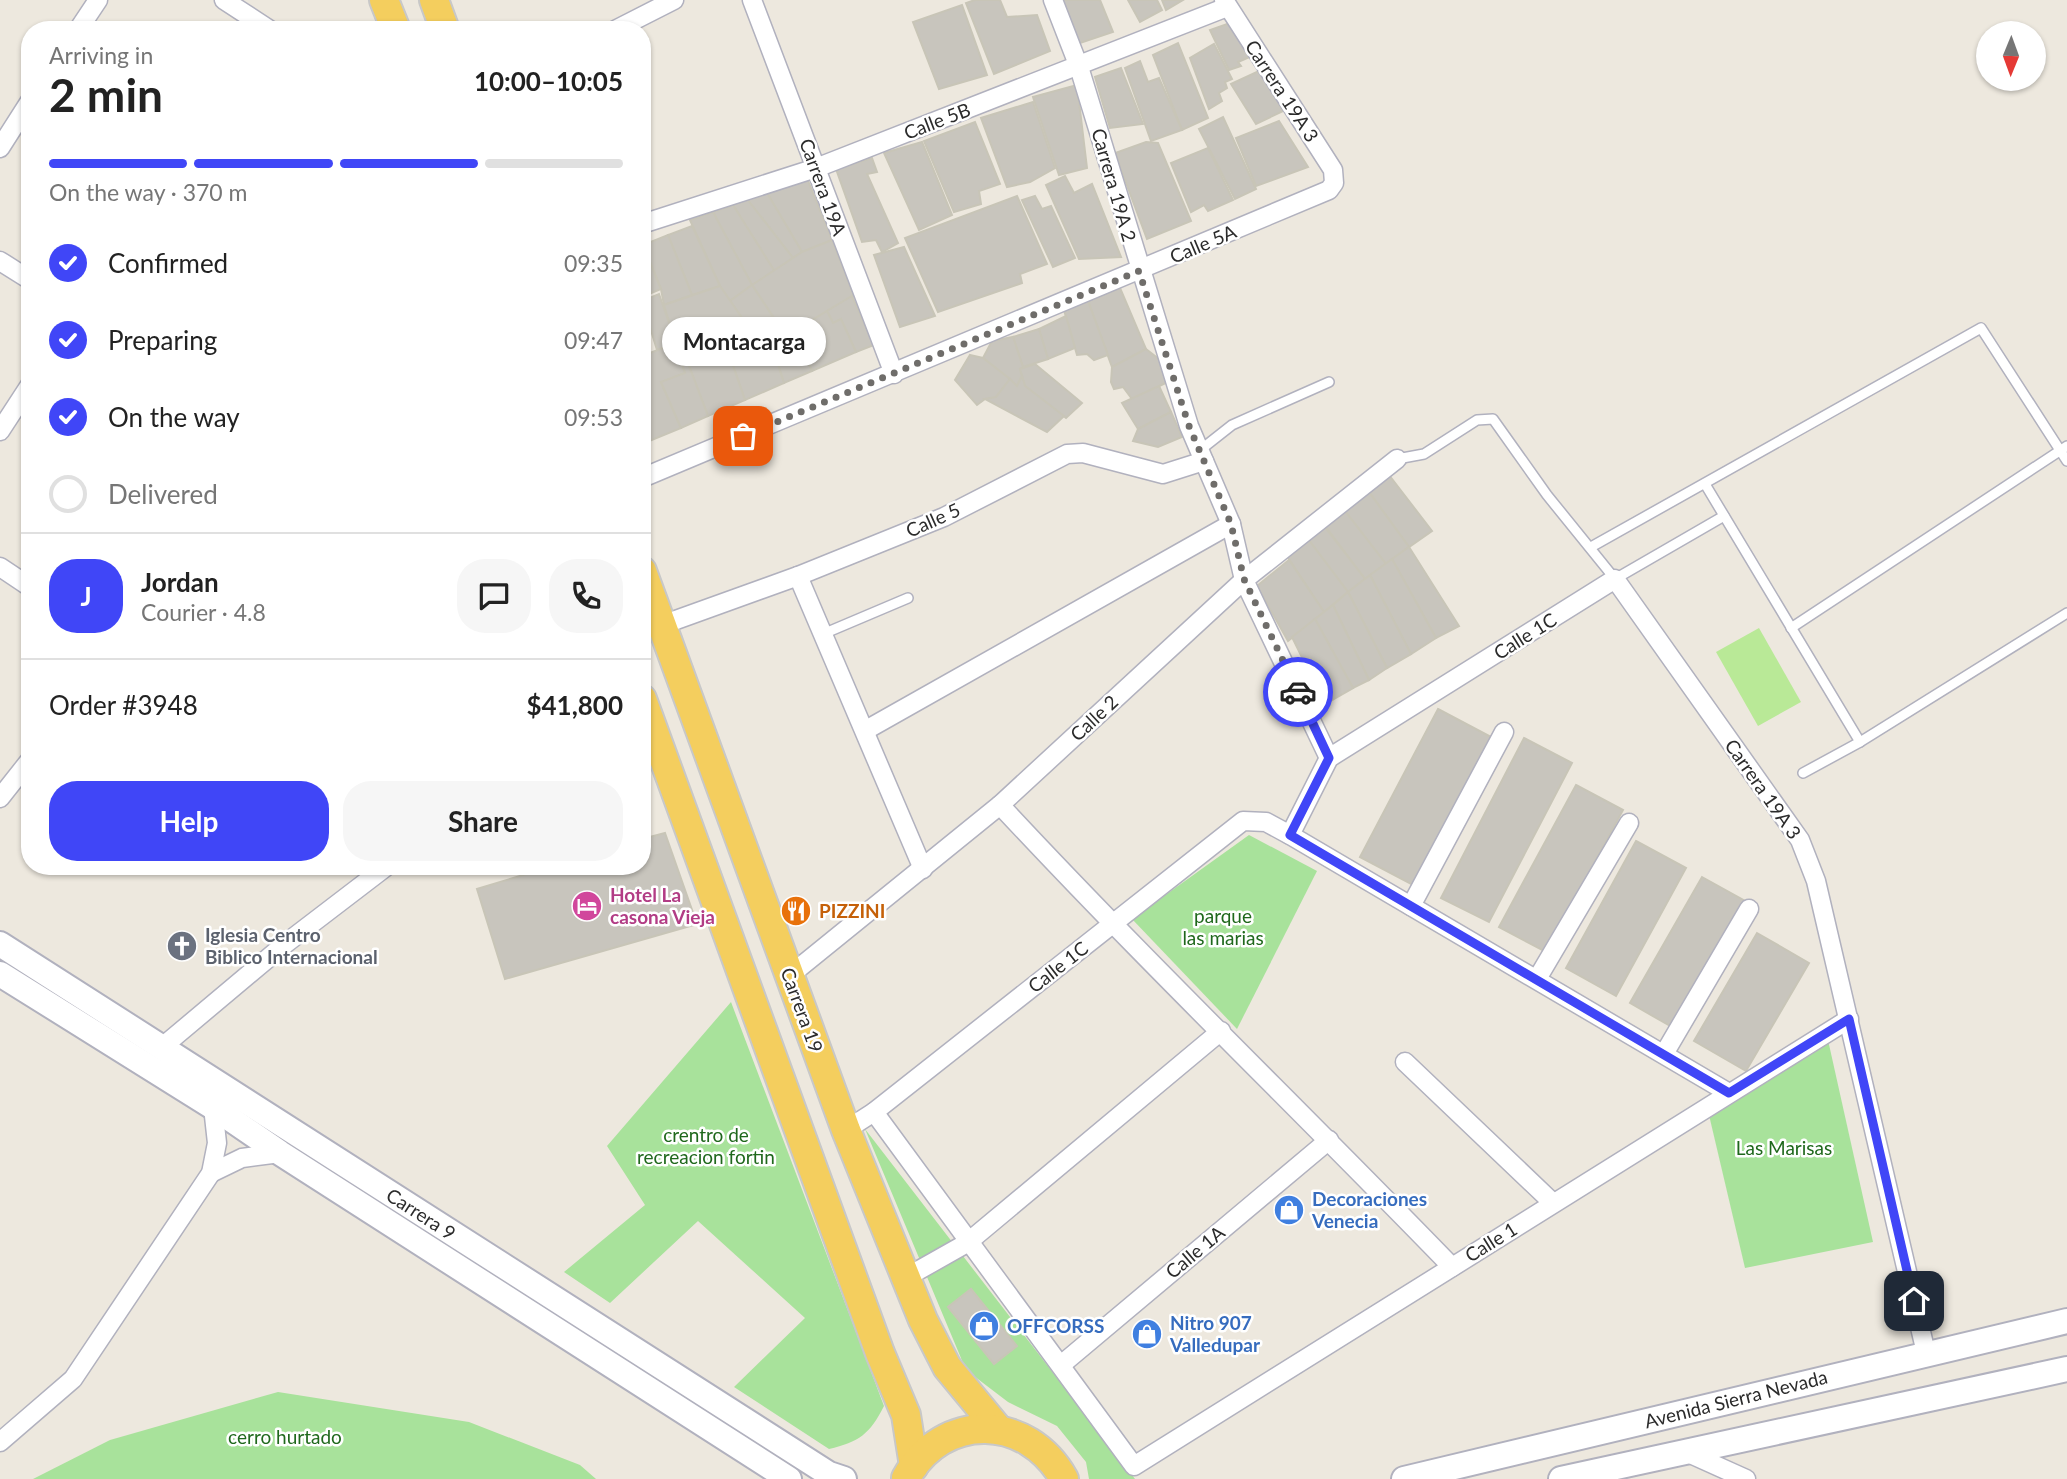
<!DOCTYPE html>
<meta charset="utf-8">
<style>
:root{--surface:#fff;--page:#f6f6f6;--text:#222;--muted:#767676;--line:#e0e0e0;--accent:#4046f7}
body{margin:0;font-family:Lato,sans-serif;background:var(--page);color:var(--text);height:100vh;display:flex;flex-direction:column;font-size:26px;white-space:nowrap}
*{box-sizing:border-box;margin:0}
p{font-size:23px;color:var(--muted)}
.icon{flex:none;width:38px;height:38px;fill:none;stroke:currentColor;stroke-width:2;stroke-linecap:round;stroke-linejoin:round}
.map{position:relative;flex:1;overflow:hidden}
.details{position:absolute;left:21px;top:21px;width:630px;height:854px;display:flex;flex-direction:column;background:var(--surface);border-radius:28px;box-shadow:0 2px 5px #0004}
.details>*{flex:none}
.needle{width:46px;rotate:181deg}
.tools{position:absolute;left:1976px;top:21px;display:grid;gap:14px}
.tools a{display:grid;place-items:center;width:70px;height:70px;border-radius:50%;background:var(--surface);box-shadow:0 2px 5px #0004;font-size:35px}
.pin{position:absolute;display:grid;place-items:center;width:60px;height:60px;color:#fff;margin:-30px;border-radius:14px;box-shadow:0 4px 10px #0006}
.courier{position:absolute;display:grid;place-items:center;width:70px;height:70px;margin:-35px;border:5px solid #4046f7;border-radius:50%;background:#fff;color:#222;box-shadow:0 2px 9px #0007}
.bubble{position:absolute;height:49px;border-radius:24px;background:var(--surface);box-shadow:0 2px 5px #0004;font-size:23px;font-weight:700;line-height:49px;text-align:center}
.headline em{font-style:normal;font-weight:700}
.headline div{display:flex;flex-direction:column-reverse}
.headline{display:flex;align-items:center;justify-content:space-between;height:119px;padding:0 28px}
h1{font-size:46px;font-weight:700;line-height:52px}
.bar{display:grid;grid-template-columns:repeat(4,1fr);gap:10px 7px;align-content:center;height:84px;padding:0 28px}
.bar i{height:9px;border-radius:5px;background:var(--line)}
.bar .active{background:var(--accent)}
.bar p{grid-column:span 4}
.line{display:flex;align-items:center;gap:18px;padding:0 28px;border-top:2px solid var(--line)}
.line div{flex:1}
.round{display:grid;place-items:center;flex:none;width:74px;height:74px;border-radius:28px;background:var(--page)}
ol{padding:0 28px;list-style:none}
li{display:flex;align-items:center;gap:21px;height:77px}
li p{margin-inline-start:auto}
li .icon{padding:7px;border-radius:50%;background:var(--accent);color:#fff;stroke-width:4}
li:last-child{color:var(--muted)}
li i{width:38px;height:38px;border:4px solid var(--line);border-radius:50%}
.action{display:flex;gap:14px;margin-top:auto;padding:14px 28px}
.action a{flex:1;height:80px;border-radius:28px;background:var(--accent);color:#fff;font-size:28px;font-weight:700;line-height:80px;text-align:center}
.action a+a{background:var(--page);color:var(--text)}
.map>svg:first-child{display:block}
</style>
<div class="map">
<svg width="2067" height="1479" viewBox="0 0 2067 1479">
<rect width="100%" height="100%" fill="#ede8de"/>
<g fill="#a8e29b">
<polygon points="1249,835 1317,871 1237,1029 1132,919"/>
<path d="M731,1002l153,404c-14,28 -25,36 -55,43l-95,-62 71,-69 -107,-97 -88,82 -46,-31 81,-67 -38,-59z"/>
<polygon points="1828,1040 1873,1242 1745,1268 1709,1115"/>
<polygon points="865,1129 1135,1479 1089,1479 1086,1462 1057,1426 1008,1402 966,1370"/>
<polygon points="278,1392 469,1422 580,1465 596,1479 33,1479 110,1440"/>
</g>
<polygon fill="#b9e997" points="1759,628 1801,702 1758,726 1716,652"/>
<g fill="#c8c5bd" stroke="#c8c5b7" stroke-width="2">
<polygon points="975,0 1000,0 1007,17 1037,15 1050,51 994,74 966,3"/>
<polygon points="1062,0 1100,0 1113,32 1077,44"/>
<polygon points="1128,0 1157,0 1162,10 1140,22"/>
<polygon points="1162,0 1183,0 1166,10"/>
<polygon points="962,5 987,75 939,89 913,22"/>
<polygon points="1233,22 1252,56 1238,62 1241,66 1229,70 1210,30"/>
<polygon points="1178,43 1208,118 1182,130 1153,55"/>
<polygon points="1214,44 1232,79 1225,82 1227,88 1219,93 1222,101 1209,109 1190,58"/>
<polygon points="1140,61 1148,82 1159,78 1182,130 1151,141 1125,68"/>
<polygon points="1121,68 1143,124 1110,128 1095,77"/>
<polygon points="1261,70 1283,111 1256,124 1231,84"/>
<polygon points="1077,85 1087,168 1059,175 1033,97"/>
<polygon points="1033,102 1055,168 1030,182 1007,187 981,118"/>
<polygon points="1223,117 1256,189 1235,199 1199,129"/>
<polygon points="1279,121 1308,167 1256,186 1236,138"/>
<polygon points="975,122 1000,184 979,191 981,204 954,212 924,141"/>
<polygon points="922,142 952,215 919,230 884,153"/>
<polygon points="1146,142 1158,143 1191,221 1147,239 1115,153"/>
<polygon points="1208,148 1233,200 1208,211 1204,205 1191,212 1171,163"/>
<polygon points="872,158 877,172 867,174 898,243 882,252 876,240 862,242 836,169"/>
<polygon points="1065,176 1074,193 1092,184 1121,257 1079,259 1046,185"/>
<polygon points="807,178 832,240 802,252 767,193"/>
<polygon points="767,193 802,252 793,258 747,199"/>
<polygon points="1017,196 1047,264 1020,274 1022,283 938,312 905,238"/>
<polygon points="1035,196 1042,209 1051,206 1075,258 1053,267 1022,200"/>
<polygon points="747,199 793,258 775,272 733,205"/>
<polygon points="733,205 775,272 752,285 713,212"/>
<polygon points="713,212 752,285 730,301 720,286 690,220"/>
<polygon points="692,226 720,286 692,295 668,235"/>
<polygon points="668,235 692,295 664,305 661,289 643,245"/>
<polygon points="832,240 854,296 786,336 752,285 802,252"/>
<polygon points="642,243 661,289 642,297"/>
<polygon points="904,247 935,316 900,327 874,255"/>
<polygon points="752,285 773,317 749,328 730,301"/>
<polygon points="720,286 749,328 678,351 664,305"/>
<polygon points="1120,288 1146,349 1112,367 1088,301"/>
<polygon points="659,294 676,343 657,350 642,301"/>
<polygon points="852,296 874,345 856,352 841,319 833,323 827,311"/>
<polygon points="1088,301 1108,355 1094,360 1087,354 1077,355 1064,310"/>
<polygon points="827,311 833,323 841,319 856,352 812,371 800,344 792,347 786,336"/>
<polygon points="1066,316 1075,348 1048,359 1039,329"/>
<polygon points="773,317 792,347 800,344 812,371 784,383 764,322"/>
<polygon points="764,322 784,383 745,400 723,337"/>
<polygon points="1039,329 1048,359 1023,367 1013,337"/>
<polygon points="723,337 745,400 708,416 686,358 681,361 678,351"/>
<polygon points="1013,337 1023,367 1020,369 1022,376 1017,386 983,358 992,341"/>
<polygon points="676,343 685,373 661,382 681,428 642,444 642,356"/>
<polygon points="1146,349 1160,360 1172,380 1132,399 1123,387 1114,389 1111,382 1112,367"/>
<polygon points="970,355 983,358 1010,379 995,398 985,399 977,405 955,380"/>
<polygon points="686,358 708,416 681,428 661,382 685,373 681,361"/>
<polygon points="1035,364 1082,403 1066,418 1025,386 1020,369"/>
<polygon points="1022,376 1025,386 1064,416 1047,432 985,399 996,397 1010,379 1017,386"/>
<polygon points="1159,386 1171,412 1138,429 1122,403"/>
<polygon points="1171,412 1182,437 1158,447 1133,441 1138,429"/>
<polygon points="1389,475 1432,531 1409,547 1369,492"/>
<polygon points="1369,492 1409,547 1386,564 1345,511"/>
<polygon points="1345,511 1386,564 1365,579 1326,527"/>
<polygon points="1324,526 1365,579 1348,592 1308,539"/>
<polygon points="1308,539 1348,592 1324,612 1287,556"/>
<polygon points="1409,547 1459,626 1436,638 1392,559"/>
<polygon points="1392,559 1436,638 1411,654 1370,575"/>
<polygon points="1289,560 1324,612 1288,641 1257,586"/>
<polygon points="1370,575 1411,654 1387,668 1348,592"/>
<polygon points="1348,592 1387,668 1369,680 1333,605"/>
<polygon points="1333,605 1369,680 1353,688 1315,619"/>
<polygon points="1315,619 1353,688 1325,704 1292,637"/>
<polygon points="1438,709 1491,737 1413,885 1360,857"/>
<polygon points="1524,738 1572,763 1489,922 1441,898"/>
<polygon points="1576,785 1623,810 1546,952 1499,927"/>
<polygon points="665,833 697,924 505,979 477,889 553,866 642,866 642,839"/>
<polygon points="1636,841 1686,868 1616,996 1566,968"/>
<polygon points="1702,877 1745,901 1672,1027 1630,1003"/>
<polygon points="1757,933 1809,963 1746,1071 1694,1041"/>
<polygon points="971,1289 1017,1346 994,1364 948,1307"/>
</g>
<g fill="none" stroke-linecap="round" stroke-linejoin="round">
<g stroke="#b1b1be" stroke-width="12">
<g id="service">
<polyline points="1199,451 1232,425 1329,382"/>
<polyline points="1397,459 1424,454 1477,420 1493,419 1547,495 1615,579 1724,516"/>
<polyline points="1705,484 1860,742"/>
<polyline points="1591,547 1981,328 2067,461"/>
<polyline points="1791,628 2067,446"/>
<polyline points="823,634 908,598"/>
<polyline points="1803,773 1860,742 2067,613"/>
</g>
</g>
<g stroke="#b1b1be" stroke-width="21">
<g id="minor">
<polyline points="224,0 270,30"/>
<polyline points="752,0 894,374"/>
<polyline points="1053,0 1079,67 1189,426 1231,524 1244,580 1329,758"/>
<polyline points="78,30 98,0"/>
<polyline points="615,30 674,0"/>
<polyline points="0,148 30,101"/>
<polyline points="642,224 816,168 1227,7"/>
<polyline points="0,261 30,280"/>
<polyline points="0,431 30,385"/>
<polyline points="642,478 1329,190 1334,183 1333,170 1224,0"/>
<polyline points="0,567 30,587"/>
<polyline points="798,576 923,869"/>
<polyline points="662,625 798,576 944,517 1067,454 1083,453 1163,474 1204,461"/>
<polyline points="866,730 1231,524"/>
<polyline points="0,798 30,760"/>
<path d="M1000,805c147,158 302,307 452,462"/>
<polyline points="1290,835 1329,758 1615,579 1800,840 1816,881 1926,1353"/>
<polyline points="1411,906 1504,732"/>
<polyline points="789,976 1000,805 1244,580 1397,459"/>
<polyline points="1537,979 1629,823"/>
<polyline points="161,1048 285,944 387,866"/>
<polyline points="1664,1054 1749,909"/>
<polyline points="1405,1062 1553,1203"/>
<polyline points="874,1112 1134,1466 1849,1019"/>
<polyline points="846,1130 874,1112 1243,821 1266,822 1290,835 1729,1093"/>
<polyline points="211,1173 242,1158 280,1153"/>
<polyline points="905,1278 967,1243 1221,1031"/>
<polyline points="1061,1365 1329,1140"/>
<polyline points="0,1442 73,1379 211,1173 217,1143 213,1107"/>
<polyline points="1686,1452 1746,1479"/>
</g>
</g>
<g stroke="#b1b1be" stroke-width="28">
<g id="secondary">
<polyline points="0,944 829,1474 844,1479"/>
<polyline points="0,974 213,1107 280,1153 789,1479"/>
<polyline points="1404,1479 2067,1321"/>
<polyline points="1561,1479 2067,1369"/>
</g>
</g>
<g stroke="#c8c8c8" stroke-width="32">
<g id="trunk">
<polyline points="384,0 396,30"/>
<polyline points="434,0 445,30"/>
<polyline points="642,571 846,1130 923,1320 947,1367 999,1430"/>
<polyline points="642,699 880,1353 906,1415 914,1466"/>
<path d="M906,1478c37,-67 122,-64 158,1"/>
</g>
</g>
<use href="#service" stroke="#fff" stroke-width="9"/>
<use href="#minor" stroke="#fff" stroke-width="18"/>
<use href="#secondary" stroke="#fff" stroke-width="24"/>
<use href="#trunk" stroke="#f4ce5e" stroke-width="28"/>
</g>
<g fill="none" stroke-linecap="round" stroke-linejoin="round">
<polyline stroke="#6f6d6a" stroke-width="7" stroke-dasharray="0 12.6" points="743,436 1139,271 1189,426 1231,524 1244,579 1298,692"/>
<polyline stroke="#4046f7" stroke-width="9" points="1298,692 1329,758 1290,835 1729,1093 1849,1019 1914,1301"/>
</g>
<defs>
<g id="hotel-disc" transform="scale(1.575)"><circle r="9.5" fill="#d1479c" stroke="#fff"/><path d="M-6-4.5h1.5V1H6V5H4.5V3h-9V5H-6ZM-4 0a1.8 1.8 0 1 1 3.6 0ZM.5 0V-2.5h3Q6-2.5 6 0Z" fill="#fff"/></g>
<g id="restaurant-disc" transform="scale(1.575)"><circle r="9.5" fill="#e8710a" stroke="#fff"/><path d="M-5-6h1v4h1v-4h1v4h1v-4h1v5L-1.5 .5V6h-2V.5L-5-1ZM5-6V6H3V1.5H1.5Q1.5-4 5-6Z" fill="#fff"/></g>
<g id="church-disc" transform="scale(1.575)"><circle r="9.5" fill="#6b7280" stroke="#fff"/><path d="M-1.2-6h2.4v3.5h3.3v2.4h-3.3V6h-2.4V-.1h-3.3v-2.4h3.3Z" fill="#fff"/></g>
<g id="shop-disc" transform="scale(1.575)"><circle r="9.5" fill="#3f7fe0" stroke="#fff"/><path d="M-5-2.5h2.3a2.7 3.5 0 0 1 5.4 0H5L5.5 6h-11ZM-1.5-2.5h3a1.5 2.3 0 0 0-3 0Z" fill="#fff"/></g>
</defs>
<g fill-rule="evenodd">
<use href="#hotel-disc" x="587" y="906"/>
<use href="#restaurant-disc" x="796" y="911"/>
<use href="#church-disc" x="182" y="946"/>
<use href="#shop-disc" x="1289" y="1210"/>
<use href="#shop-disc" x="984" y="1326"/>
<use href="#shop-disc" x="1147" y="1334"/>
</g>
<g text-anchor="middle" stroke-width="5" stroke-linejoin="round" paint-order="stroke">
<g font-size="19" fill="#2b2b2b" stroke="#fff">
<text transform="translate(1282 91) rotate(57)" y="7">Carrera 19A 3</text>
<text transform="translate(937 121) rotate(-21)" y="7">Calle 5B</text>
<text transform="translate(1114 185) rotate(74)" y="7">Carrera 19A 2</text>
<text transform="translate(823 187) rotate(70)" y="7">Carrera 19A</text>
<text transform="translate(1203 244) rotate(-23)" y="7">Calle 5A</text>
<text transform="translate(933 520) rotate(-24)" y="7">Calle 5</text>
<text transform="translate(1525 636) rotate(-32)" y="7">Calle 1C</text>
<text transform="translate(1094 718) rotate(-43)" y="7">Calle 2</text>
<text transform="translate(1763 789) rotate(55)" y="7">Carrera 19A 3</text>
<text transform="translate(1058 967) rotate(-38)" y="7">Calle 1C</text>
<text transform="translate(802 1010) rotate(70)" y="7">Carrera 19</text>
<text transform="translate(421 1214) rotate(33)" y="7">Carrera 9</text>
<text transform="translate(1491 1242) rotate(-32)" y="7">Calle 1</text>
<text transform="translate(1195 1252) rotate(-40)" y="7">Calle 1A</text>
<text transform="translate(1736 1399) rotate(-14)" y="7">Avenida Sierra Nevada</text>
</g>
<g font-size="19" font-weight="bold" fill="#b23c85" stroke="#fff" text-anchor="start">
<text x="610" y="902">Hotel La<tspan x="610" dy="22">casona Vieja</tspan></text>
</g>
<g font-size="19" font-weight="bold" fill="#c56008" stroke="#fff" text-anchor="start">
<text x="819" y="918">PIZZINI</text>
</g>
<g font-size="19" fill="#1f681c" stroke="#fff">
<text x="1223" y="923">parque<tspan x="1223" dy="22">las marias</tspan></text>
<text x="706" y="1142">crentro de<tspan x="706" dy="22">recreacion fortin</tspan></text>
<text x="1784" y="1155">Las Marisas</text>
<text x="285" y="1444">cerro hurtado</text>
</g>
<g font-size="19" font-weight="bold" fill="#5b616d" stroke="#fff" text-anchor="start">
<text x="205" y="942">Iglesia Centro<tspan x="205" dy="22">Biblico Internacional</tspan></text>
</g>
<g font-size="19" font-weight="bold" fill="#366cbe" stroke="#fff" text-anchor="start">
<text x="1312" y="1206">Decoraciones<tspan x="1312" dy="22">Venecia</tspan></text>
<text x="1170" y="1330">Nitro 907<tspan x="1170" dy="22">Valledupar</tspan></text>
<text x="1007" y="1333">OFFCORSS</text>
</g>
</g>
</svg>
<div class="tools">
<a><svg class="needle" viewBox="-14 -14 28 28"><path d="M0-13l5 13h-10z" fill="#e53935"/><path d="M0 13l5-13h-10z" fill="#767676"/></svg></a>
</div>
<div class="pin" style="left:743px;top:436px;background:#ea580c"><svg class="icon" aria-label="bag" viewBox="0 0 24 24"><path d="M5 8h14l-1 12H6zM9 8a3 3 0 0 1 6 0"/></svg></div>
<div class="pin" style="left:1914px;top:1301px;background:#1f2937"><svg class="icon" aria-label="home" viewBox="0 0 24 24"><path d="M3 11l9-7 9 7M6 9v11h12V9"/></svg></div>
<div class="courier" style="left:1298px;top:692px"><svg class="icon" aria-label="car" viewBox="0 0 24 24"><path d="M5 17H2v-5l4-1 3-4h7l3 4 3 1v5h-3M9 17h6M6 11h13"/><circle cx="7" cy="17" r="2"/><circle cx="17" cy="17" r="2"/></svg></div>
<div class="bubble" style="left:662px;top:317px;width:164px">Montacarga</div>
<section class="details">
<div class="headline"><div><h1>2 min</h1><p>Arriving in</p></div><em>10:00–10:05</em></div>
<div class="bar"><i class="active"></i><i class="active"></i><i class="active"></i><i></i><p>On the way · 370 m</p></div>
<ol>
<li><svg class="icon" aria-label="check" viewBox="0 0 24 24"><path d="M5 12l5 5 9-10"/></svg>Confirmed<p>09:35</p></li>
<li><svg class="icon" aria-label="check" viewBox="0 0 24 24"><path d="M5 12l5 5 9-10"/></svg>Preparing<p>09:47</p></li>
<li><svg class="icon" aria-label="check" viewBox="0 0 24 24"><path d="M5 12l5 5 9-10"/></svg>On the way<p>09:53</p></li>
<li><i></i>Delivered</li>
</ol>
<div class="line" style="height:126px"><b class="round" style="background:var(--accent);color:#fff">J</b><div><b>Jordan</b><p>Courier · 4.8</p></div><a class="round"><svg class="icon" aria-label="chat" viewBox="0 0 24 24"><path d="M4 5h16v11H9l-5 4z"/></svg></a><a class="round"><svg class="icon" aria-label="phone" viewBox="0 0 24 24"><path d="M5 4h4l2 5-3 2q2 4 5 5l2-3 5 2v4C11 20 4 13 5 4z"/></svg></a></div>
<div class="line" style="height:91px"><div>Order #3948</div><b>$41,800</b></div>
<div class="action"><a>Help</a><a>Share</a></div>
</section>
</div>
